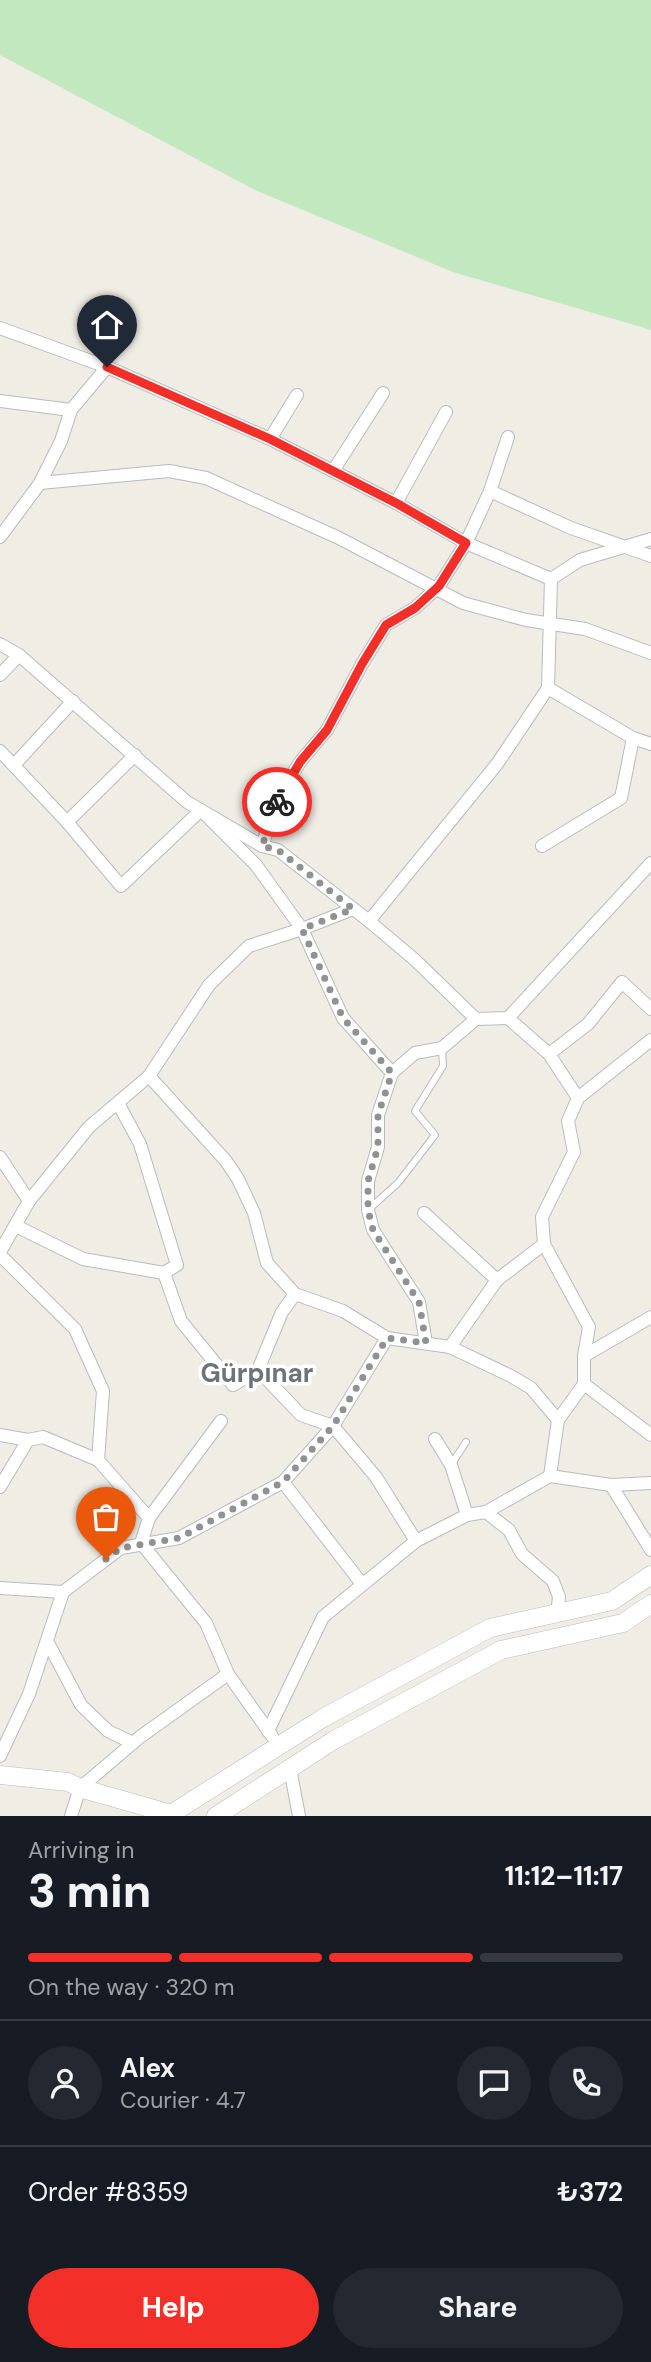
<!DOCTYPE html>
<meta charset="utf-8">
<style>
:root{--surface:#171b24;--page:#242831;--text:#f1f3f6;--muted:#9ea1a6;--line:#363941;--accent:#f23029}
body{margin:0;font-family:"DM Sans",sans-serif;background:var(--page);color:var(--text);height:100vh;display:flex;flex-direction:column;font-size:26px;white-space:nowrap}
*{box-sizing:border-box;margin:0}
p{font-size:23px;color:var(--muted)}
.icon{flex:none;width:38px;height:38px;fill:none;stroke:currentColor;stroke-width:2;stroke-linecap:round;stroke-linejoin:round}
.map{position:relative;height:1816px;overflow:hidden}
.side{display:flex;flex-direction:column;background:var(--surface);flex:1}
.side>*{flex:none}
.pin{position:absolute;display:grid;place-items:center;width:60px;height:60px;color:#fff;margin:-72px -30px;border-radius:50% 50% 50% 0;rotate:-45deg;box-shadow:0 0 7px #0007}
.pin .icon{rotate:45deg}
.courier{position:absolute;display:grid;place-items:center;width:70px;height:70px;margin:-35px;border:5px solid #f23029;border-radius:50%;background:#fff;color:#222;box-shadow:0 2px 9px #0007}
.head em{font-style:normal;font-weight:800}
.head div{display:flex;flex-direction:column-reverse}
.head{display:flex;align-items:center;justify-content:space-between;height:119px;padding:0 28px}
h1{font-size:46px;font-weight:800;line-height:52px}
.bar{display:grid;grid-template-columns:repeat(4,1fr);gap:10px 7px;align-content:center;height:84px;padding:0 28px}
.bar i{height:9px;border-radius:5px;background:var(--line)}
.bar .current{background:var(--accent)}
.bar p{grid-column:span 4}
.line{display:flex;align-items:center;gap:18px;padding:0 28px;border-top:2px solid var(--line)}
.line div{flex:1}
.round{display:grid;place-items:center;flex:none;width:74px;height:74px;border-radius:37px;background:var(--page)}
.primary-button{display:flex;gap:14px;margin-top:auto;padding:14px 28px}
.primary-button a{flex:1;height:80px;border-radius:42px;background:var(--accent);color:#fff;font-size:28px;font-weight:800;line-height:80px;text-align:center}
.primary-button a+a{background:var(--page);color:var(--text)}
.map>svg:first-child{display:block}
</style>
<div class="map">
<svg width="651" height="1816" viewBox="0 0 651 1816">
<rect width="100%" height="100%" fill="#f0ede5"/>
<polygon fill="#c2e8c0" points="0,0 651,0 651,330 453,272 257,191 0,55"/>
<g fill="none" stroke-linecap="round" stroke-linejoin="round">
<g stroke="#b7bbbf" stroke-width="8">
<g id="service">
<polyline points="369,1209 398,1183 435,1135 415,1111 443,1066 442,1048"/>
<polyline points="451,1465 466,1442"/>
</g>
</g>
<g stroke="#b7bbbf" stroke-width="14">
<g id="minor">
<polyline points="0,328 107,367 270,439 396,503 466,543 551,579"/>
<polyline points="0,401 71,410"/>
<polyline points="270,439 297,395"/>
<polyline points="333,471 383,393"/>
<polyline points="40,483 169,471 206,478 339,538 463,603 526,620 585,629 651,653"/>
<polyline points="490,491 571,528 651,556"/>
<polyline points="396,503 446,412"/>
<polyline points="0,537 40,483 61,441 71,410 107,367"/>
<polyline points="0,644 19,655 187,802 262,846 278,850 369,921 415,960 476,1019 508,1018 651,863"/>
<polyline points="0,675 19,655"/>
<polyline points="548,688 633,738 651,744"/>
<polyline points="0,751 67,822 121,886 201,810 256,865 302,929 343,1018 392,1073"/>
<polyline points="14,765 73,701"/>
<polyline points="67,822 135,755"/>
<polyline points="262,846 279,796 300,762 327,730 362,664 386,625 415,608 439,586 466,543 490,491 508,437"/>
<polyline points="542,846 621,798 633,738"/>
<polyline points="369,921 497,764 548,688 551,579 580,560 651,539"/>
<polyline points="508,1018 549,1054 578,1098 568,1121 574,1152 542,1217 544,1244 589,1327 584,1356 584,1384"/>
<polyline points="549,1054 588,1024 622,982 651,1009"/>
<polyline points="149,1076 226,1161 238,1179 254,1213 267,1263 295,1294 343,1311 387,1338 450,1347 511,1376 531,1388 558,1420"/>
<polyline points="578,1098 651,1040"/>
<polyline points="118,1103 140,1144 177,1265 164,1273 181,1321 233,1385 258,1370"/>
<polyline points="0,1157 29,1201"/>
<polyline points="424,1213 497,1280"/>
<polyline points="16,1226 83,1259 164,1273"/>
<polyline points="0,1252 29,1201 89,1127 149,1076 209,985 249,946 302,929 353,909"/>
<polyline points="0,1255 75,1329 103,1391 98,1460 149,1518 141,1543"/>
<polyline points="295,1294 282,1312 258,1370 301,1415 333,1426 376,1477 416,1541"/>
<polyline points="426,1343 419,1302 373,1230 368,1210 368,1181 378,1147 378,1115 392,1073 415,1053 442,1048 476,1019"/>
<polyline points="450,1347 497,1280 544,1244"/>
<polyline points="584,1356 651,1317"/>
<polyline points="0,1435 28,1440 43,1437 98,1460"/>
<polyline points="435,1439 451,1465 467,1515"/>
<polyline points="550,1476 611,1485 651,1483"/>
<polyline points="283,1482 362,1584"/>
<polyline points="611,1485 651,1550"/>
<polyline points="0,1487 28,1440"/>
<polyline points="486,1512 509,1530 522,1554 553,1581 559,1597 557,1614"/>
<polyline points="149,1518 221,1421"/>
<polyline points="141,1543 206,1623 228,1674 272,1736"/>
<polyline points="0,1588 63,1592 121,1548 179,1538 283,1482 333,1426 387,1338"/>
<polyline points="47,1641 81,1705 108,1731 133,1743"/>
<polyline points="268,1731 323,1617 416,1541 467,1515 486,1512 550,1476 558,1420 584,1384 651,1435"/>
<polyline points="0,1756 29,1694 63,1592"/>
<polyline points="290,1768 299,1816"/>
<polyline points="71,1816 80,1788 140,1737 228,1674"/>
</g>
</g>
<g stroke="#b8bcc1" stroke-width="19">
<g id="secondary">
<polyline points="0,1775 68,1782 80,1788 171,1814 173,1816"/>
<polyline points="171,1814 323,1718 490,1628 612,1601 651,1575"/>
<polyline points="216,1816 334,1740 501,1650 623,1623 651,1604"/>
</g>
</g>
<use href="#service" stroke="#fff" stroke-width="6"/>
<use href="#minor" stroke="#fff" stroke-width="12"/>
<use href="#secondary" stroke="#fff" stroke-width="18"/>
</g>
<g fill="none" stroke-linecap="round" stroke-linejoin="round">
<polyline stroke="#909292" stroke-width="7" stroke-dasharray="0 12.6" points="106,1559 121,1548 179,1538 283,1482 333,1426 387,1338 426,1343 419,1302 373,1230 368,1210 368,1181 378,1147 378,1115 392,1073 343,1018 302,929 353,909 278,850 262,846 277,802"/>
<polyline stroke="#f23029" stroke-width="9" points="107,367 270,439 396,503 466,543 439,586 415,608 386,625 362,664 327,730 300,762 277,802"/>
</g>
<g text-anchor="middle" stroke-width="7" stroke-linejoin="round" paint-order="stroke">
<g font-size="26" font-weight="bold" fill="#6d7378" stroke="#fff">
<text x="257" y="1382">Gürpınar</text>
</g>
</g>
</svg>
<div class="pin" style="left:106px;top:1559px;background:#ea580c"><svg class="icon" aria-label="bag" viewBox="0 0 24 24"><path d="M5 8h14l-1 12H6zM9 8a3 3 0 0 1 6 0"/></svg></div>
<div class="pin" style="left:107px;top:367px;background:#1f2937"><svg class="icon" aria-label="home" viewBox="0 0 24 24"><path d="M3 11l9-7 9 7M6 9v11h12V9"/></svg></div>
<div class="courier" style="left:277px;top:802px"><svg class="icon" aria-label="bike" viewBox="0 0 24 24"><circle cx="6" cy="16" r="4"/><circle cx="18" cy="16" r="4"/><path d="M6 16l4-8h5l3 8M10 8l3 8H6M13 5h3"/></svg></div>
</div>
<section class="side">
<div class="head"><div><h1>3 min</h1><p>Arriving in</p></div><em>11:12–11:17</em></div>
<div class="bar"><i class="current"></i><i class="current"></i><i class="current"></i><i></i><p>On the way · 320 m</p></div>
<div class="line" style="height:126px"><a class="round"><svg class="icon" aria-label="person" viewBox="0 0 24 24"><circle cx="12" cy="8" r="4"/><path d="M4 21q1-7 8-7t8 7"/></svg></a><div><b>Alex</b><p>Courier · 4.7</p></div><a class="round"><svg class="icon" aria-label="chat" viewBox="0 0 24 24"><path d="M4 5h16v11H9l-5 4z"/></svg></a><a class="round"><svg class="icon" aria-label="phone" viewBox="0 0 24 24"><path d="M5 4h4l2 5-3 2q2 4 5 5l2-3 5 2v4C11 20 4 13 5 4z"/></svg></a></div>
<div class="line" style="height:91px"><div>Order #8359</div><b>₺372</b></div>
<div class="primary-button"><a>Help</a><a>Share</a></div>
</section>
